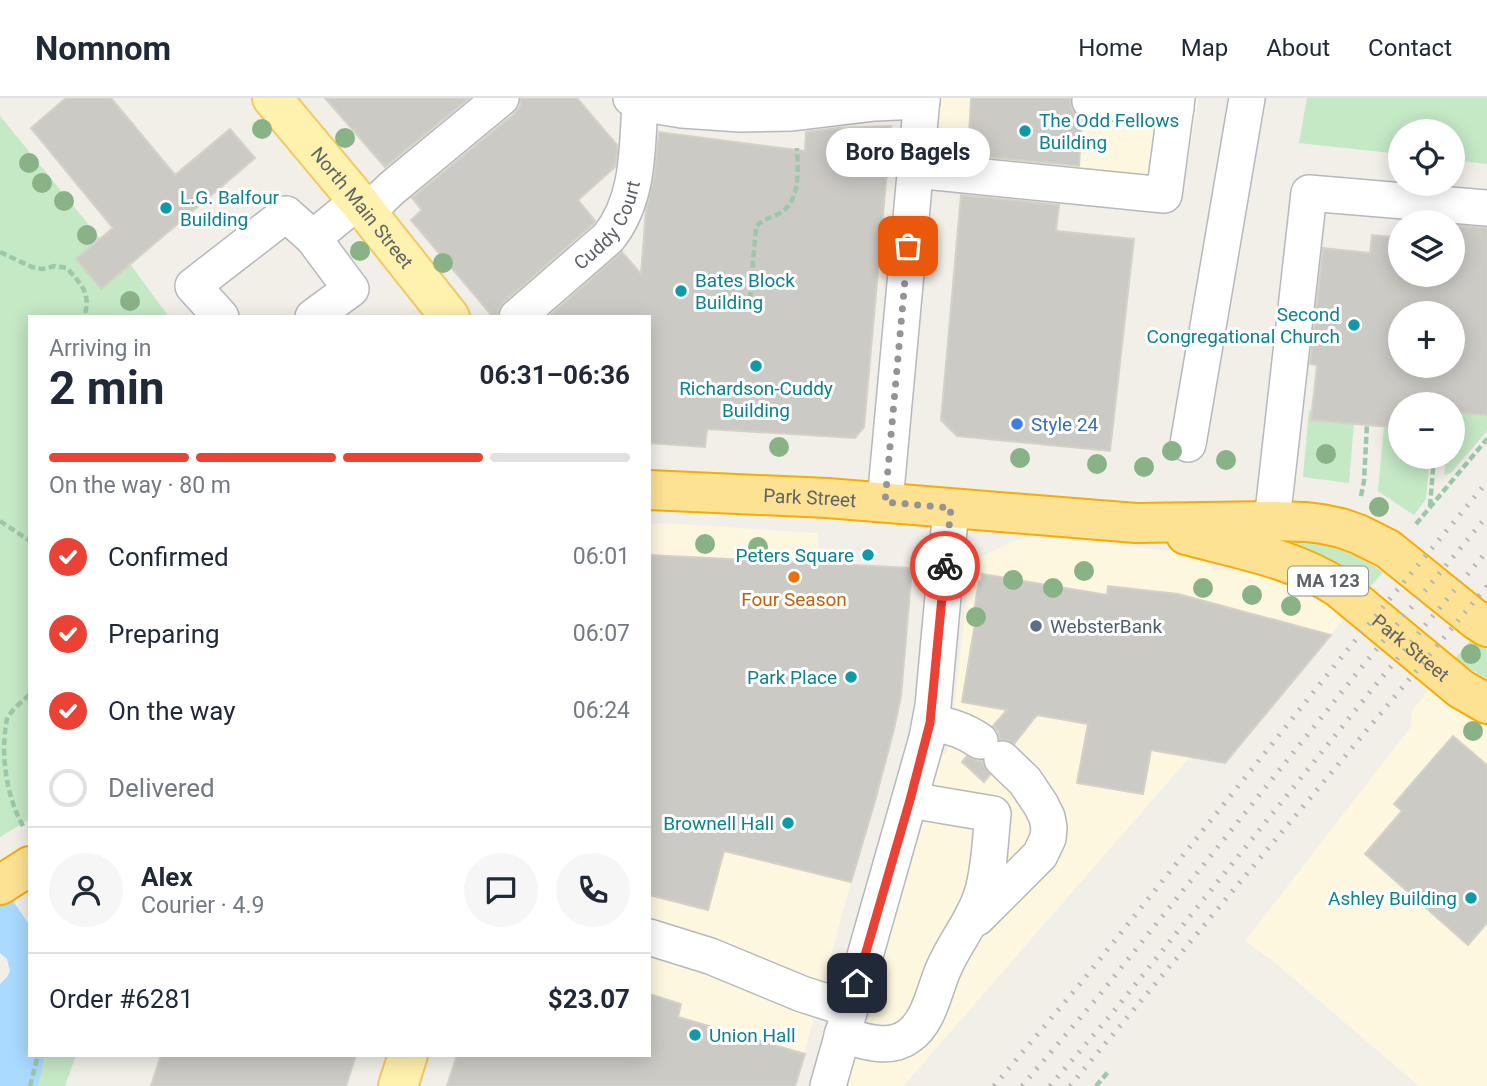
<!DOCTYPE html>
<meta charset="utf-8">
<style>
:root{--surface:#fff;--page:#f6f6f7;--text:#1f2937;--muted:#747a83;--line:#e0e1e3;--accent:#ea4335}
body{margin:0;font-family:Roboto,sans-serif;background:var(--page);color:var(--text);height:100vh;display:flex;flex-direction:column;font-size:26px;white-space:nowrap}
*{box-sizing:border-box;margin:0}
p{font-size:23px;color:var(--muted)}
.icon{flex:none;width:38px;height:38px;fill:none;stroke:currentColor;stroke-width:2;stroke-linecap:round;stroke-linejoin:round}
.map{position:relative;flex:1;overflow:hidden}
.side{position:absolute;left:28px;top:217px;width:623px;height:742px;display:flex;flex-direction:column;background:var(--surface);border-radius:0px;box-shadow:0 4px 18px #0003}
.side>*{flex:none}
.buttons{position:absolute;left:1388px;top:21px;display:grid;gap:14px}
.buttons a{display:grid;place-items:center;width:77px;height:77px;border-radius:50%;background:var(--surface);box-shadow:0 4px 18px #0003;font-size:35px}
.pin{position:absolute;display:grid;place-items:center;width:60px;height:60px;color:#fff;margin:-30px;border-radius:14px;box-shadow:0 4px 10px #0006}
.courier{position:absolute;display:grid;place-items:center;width:70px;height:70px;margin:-35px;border:5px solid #ea4335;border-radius:50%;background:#fff;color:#222;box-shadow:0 2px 9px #0007}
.bubble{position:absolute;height:49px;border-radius:24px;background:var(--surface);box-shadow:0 4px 18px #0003;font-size:23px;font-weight:700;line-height:49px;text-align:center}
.head em{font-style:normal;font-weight:700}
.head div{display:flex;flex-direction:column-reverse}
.head{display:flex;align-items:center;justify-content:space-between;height:119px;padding:0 21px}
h1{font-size:46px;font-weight:700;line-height:52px}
.bar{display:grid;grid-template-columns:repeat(4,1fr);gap:10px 7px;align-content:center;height:84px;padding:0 21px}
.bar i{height:9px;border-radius:5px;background:var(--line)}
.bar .on{background:var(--accent)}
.bar p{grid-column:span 4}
.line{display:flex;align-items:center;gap:18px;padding:0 21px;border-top:2px solid var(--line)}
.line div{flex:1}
.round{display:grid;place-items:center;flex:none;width:74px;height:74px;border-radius:37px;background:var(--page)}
ol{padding:0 21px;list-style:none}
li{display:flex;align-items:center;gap:21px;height:77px}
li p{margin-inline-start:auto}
li .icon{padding:7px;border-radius:50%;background:var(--accent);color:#fff;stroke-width:4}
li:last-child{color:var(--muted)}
li i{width:38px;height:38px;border:4px solid var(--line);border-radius:50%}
header{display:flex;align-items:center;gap:42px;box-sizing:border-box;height:98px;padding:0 35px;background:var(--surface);border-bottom:2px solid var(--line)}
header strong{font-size:33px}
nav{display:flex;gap:38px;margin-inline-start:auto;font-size:24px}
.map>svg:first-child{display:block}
</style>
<header>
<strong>Nomnom</strong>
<nav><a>Home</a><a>Map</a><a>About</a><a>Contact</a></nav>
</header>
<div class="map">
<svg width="1487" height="988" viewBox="0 0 1487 988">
<rect width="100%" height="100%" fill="#f1efe8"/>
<g fill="#fef7e0">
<polygon points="936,0 1198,0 1181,106 962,83 943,65 932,45"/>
<polygon points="659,425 818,435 817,465 796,594 703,748 851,784 795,988 646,988 649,957 649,426"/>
<polygon points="1023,439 1091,444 1202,457 1213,471 1248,475 1283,483 1321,497 1343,522 1225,665 1190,659 903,988 840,988 932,659 946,656 953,624 969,477 978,460"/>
<polygon points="1436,583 1487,624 1487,988 1419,988 1272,862 1245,843 1411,629 1412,613"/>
</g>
<g fill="#c5e8c5">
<polygon points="1307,0 1487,0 1487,66 1453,62 1452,33 1400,33 1400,56 1299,45"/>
<polygon points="0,18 124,170 130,166 169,219 30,219 30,721 0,739"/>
<polygon points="1309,312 1354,325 1349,385 1303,379"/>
<polygon points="1453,314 1487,317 1487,333 1451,375 1444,377 1446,359 1452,359"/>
<polygon points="1384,328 1400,330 1400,359 1430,359 1426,401 1414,417 1378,393"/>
<path d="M1295,441c34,4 59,14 88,33l-14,16c-26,-23 -43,-32 -76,-42v-3z"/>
<polygon points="1470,543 1487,551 1487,582 1455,561"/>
<polygon points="30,957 76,957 65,988 21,988"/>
</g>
<polygon fill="#aadaff" points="0,784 30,828 30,957 44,957 42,972 38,988 0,988 0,886 7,879 10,873 7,861 0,855"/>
<g fill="#cccac5" stroke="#d6d1c6" stroke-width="2" fill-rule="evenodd">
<polygon points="66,0 111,0 175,77 230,31 255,60 101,191 76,161 113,130 31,30"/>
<polygon points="325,0 469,0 385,69"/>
<polygon points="521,0 577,0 617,47 617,56 615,69 578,102 595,123 593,126 504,204 498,212 497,219 493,219 411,122 422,112 412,100 514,16 520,8"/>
<polygon points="971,0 1070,0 1072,12 1078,19 1082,21 1079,68 968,57"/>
<polygon points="891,28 864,329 855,340 707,331 705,349 649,345 649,219 548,219 622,154 641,176 646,112 654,78 659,34 805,53 806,34 838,30"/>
<polygon points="961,97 1059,107 1056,133 1134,141 1110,353 957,338 941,322"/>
<path d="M1452,127l35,3v187l-35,-3v-8h-52v24l-89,-8 6,-55 -7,-1 13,-116 47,5 2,-18 28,3v37h52zM1400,215h52v53h-52z"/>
<polygon points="649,457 912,470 901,598 894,631 875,703 851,784 724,753 708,812 649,797"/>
<polygon points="982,476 1107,497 1108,488 1178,496 1331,537 1225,665 1151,652 1143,696 1077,685 1088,626 1037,617 1014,646 1007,642 1000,642 998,633 993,628 1007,612 962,604 977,513 974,513 979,483 981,483"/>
<polygon points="1453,638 1487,667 1487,825 1468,847 1365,756 1402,713 1394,706"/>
<polygon points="967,658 978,663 983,662 983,667 990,677 984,684 962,664"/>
<polygon points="649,896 681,906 678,919 805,956 795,988 447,988 457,957 649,957"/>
<polygon points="161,957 356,957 346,988 151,988"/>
</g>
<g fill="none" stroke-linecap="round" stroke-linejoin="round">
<g stroke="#b5b8bc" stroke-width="38">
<g id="minor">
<polyline points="631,0 640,5 682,12 741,16 792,15 875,5 922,3"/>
<polyline points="1090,3 1176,10"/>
<polyline points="915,72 1164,97 1177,0"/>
<polyline points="367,114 392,90 501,0"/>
<polyline points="221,219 193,188 286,116 313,140"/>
<polyline points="313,219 351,191 313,140 358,103"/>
<path id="s1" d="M517,219l91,-79c31,-38 29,-88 32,-135"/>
<polyline points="1188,346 1247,0"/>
<polyline points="885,404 922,0"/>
<polyline points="1272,423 1309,95 1487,110"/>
<path d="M930,625c19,2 34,7 50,18"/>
<polyline points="977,820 1040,757 1048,740 1049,730 1047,719 1041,707 1025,683 1002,661"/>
<polyline points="649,839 710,858 802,896 849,911"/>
<path d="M842,937c22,6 47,16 67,1 20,-14 25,-45 34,-66 11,-27 31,-49 39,-76 8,-26 8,-54 11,-80l-83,-14"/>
<polyline points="828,988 927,640 933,608 951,410"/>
</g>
</g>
<g stroke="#f2c960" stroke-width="42">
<g id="major">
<path id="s2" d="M272,0l86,103 92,116"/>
<polyline points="398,988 408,957"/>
</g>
</g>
<g stroke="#f9ab00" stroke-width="42">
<g id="highway">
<path id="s3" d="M649,392l178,8 309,25 136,-2 34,1 16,2 19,4 17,6 30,15 88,71 11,7"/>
<path id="s4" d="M1186,437c52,14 107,23 153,53l122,101 26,15"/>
<polyline points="0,787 30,768"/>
</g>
</g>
<g stroke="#9cc7a9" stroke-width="4.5" stroke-dasharray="7 3.5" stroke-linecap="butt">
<path d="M0,154l32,15 10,2 13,-3 12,2c14,17 25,25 17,49"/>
<path d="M750,201l6,-72c6,-8 15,-9 24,-14 21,-12 18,-44 17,-65"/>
<polyline points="1361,398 1364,383 1367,326"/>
<polyline points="1430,408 1434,359"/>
<polyline points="0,423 30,443"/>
<polyline points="1416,426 1487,341"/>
<path d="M23,728c-17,-30 -23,-73 -16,-107 4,-9 16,-18 23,-25"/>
<polyline points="30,988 38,957"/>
<polyline points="1096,988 1108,974"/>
</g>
<use href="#minor" stroke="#fff" stroke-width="35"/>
<use href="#major" stroke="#fff2af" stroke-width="38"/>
<use href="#highway" stroke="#fde293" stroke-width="38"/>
<g stroke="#b6b7b8" stroke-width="5" stroke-dasharray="2 9" stroke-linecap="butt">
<polyline points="994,988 1080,886 1344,556 1487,384"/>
<polyline points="1022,988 1097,900 1361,570 1487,418"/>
<polyline points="1050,988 1114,913 1378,584 1487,453"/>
<polyline points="1070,988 1487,488"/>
</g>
</g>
<g fill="#89b387">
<circle cx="262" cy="31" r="10"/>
<circle cx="345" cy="40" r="10"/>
<circle cx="29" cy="65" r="10"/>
<circle cx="42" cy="85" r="10"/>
<circle cx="64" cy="103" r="10"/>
<circle cx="87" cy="137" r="10"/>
<circle cx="360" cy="153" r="10"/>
<circle cx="443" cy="165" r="10"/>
<circle cx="130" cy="203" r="10"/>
<circle cx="779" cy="349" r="10"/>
<circle cx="1172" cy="353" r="10"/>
<circle cx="1326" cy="356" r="10"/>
<circle cx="1020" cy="360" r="10"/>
<circle cx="1226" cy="362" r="10"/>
<circle cx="1097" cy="366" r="10"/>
<circle cx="1144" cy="369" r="10"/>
<circle cx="1379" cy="409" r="10"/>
<circle cx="705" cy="446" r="10"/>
<circle cx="758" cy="449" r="10"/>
<circle cx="1084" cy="473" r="10"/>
<circle cx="1013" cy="482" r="10"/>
<circle cx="1053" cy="490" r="10"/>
<circle cx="1203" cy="490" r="10"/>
<circle cx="1252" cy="497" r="10"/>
<circle cx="1291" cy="508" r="10"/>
<circle cx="976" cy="519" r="10"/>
<circle cx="1471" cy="556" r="10"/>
<circle cx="1473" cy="633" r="10"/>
</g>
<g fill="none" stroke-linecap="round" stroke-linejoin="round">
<polyline stroke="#929495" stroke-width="7" stroke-dasharray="0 12.6" points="908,148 885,404 951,410 945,468"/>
<polyline stroke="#ea4335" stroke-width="9" points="857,885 910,702 930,625 945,468"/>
</g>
<g fill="#0f9aa8" stroke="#fff" stroke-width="2.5">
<circle cx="1025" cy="33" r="7"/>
<circle cx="166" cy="110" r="7"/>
<circle cx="681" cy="193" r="7"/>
<circle cx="1354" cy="227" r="7"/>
<circle cx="756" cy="268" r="7"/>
<circle cx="868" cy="457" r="7"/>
<circle cx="851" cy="579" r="7"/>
<circle cx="788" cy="725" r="7"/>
<circle cx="1471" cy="800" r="7"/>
<circle cx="695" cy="937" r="7"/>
</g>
<circle fill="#3f7fe0" stroke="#fff" stroke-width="2.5" cx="1017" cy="326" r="7"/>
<circle fill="#e8710a" stroke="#fff" stroke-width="2.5" cx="794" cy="479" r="7"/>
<circle fill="#5c6f8a" stroke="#fff" stroke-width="2.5" cx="1036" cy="528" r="7"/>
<g text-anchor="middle" stroke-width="6" stroke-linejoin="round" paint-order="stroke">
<rect fill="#fff" stroke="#8f9295" stroke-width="2" x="1288" y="468.5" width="80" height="29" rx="5"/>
<g font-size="18" font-weight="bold" fill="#5f6368">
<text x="1328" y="489">MA 123</text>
</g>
<g font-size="19" fill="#0d838f" stroke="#fff" text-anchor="end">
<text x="1039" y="29" text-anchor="start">The Odd Fellows<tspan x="1039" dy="22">Building</tspan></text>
<text x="180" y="106" text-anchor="start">L.G. Balfour<tspan x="180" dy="22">Building</tspan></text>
<text x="695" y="189" text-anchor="start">Bates Block<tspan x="695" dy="22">Building</tspan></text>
<text x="1340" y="223">Second<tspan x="1340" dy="22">Congregational Church</tspan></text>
<text x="756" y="297" text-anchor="middle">Richardson-Cuddy<tspan x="756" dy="22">Building</tspan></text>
<text x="854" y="464">Peters Square</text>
<text x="837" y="586">Park Place</text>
<text x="774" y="732">Brownell Hall</text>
<text x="1457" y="807">Ashley Building</text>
<text x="709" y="944" text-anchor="start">Union Hall</text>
</g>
<g font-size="19" fill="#5f6368" stroke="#fff">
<text dy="7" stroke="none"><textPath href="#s2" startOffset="142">North Main Street</textPath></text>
<text dy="7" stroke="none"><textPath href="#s1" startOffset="131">Cuddy Court</textPath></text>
<text dy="7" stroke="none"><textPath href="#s3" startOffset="161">Park Street</textPath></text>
<text dy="7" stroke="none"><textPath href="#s4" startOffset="256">Park Street</textPath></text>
</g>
<g font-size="19" fill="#366cbe" stroke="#fff" text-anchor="start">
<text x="1031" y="333">Style 24</text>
</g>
<g font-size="19" fill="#c56008" stroke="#fff">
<text x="794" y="508">Four Season</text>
</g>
<g font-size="19" fill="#4e5e75" stroke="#fff" text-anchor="start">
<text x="1050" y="535">WebsterBank</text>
</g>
</g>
</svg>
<div class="buttons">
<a><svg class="icon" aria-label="locate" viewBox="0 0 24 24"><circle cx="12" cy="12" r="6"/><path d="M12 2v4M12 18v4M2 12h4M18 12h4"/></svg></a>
<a><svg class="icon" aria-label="layers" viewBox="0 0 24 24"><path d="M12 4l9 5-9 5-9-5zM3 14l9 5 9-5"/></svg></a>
<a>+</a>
<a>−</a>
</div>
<div class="pin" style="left:908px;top:148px;background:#ea580c"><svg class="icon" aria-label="bag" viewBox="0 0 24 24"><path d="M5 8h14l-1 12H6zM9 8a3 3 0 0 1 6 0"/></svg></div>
<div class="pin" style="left:857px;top:885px;background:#1f2937"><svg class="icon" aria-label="home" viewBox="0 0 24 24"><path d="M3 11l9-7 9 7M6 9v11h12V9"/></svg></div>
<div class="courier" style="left:945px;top:468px"><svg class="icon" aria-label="bike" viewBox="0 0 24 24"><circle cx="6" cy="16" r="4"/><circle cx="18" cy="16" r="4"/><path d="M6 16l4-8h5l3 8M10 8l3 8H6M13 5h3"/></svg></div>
<div class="bubble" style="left:826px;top:30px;width:164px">Boro Bagels</div>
<section class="side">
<div class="head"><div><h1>2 min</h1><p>Arriving in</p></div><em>06:31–06:36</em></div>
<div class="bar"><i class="on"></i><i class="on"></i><i class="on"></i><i></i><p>On the way · 80 m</p></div>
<ol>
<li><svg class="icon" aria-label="check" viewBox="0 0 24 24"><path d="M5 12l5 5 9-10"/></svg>Confirmed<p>06:01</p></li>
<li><svg class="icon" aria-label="check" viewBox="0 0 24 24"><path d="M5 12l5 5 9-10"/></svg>Preparing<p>06:07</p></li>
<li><svg class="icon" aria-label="check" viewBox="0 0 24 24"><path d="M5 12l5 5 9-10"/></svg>On the way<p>06:24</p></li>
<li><i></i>Delivered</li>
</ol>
<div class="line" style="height:126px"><a class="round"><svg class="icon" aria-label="person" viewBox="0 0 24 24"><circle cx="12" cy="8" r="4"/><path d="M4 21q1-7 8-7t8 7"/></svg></a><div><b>Alex</b><p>Courier · 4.9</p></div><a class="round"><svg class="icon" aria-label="chat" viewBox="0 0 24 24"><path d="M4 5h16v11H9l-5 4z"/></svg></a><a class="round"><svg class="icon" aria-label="phone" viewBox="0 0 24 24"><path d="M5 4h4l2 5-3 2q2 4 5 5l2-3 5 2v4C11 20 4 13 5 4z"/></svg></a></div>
<div class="line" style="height:91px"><div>Order #6281</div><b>$23.07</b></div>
</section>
</div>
